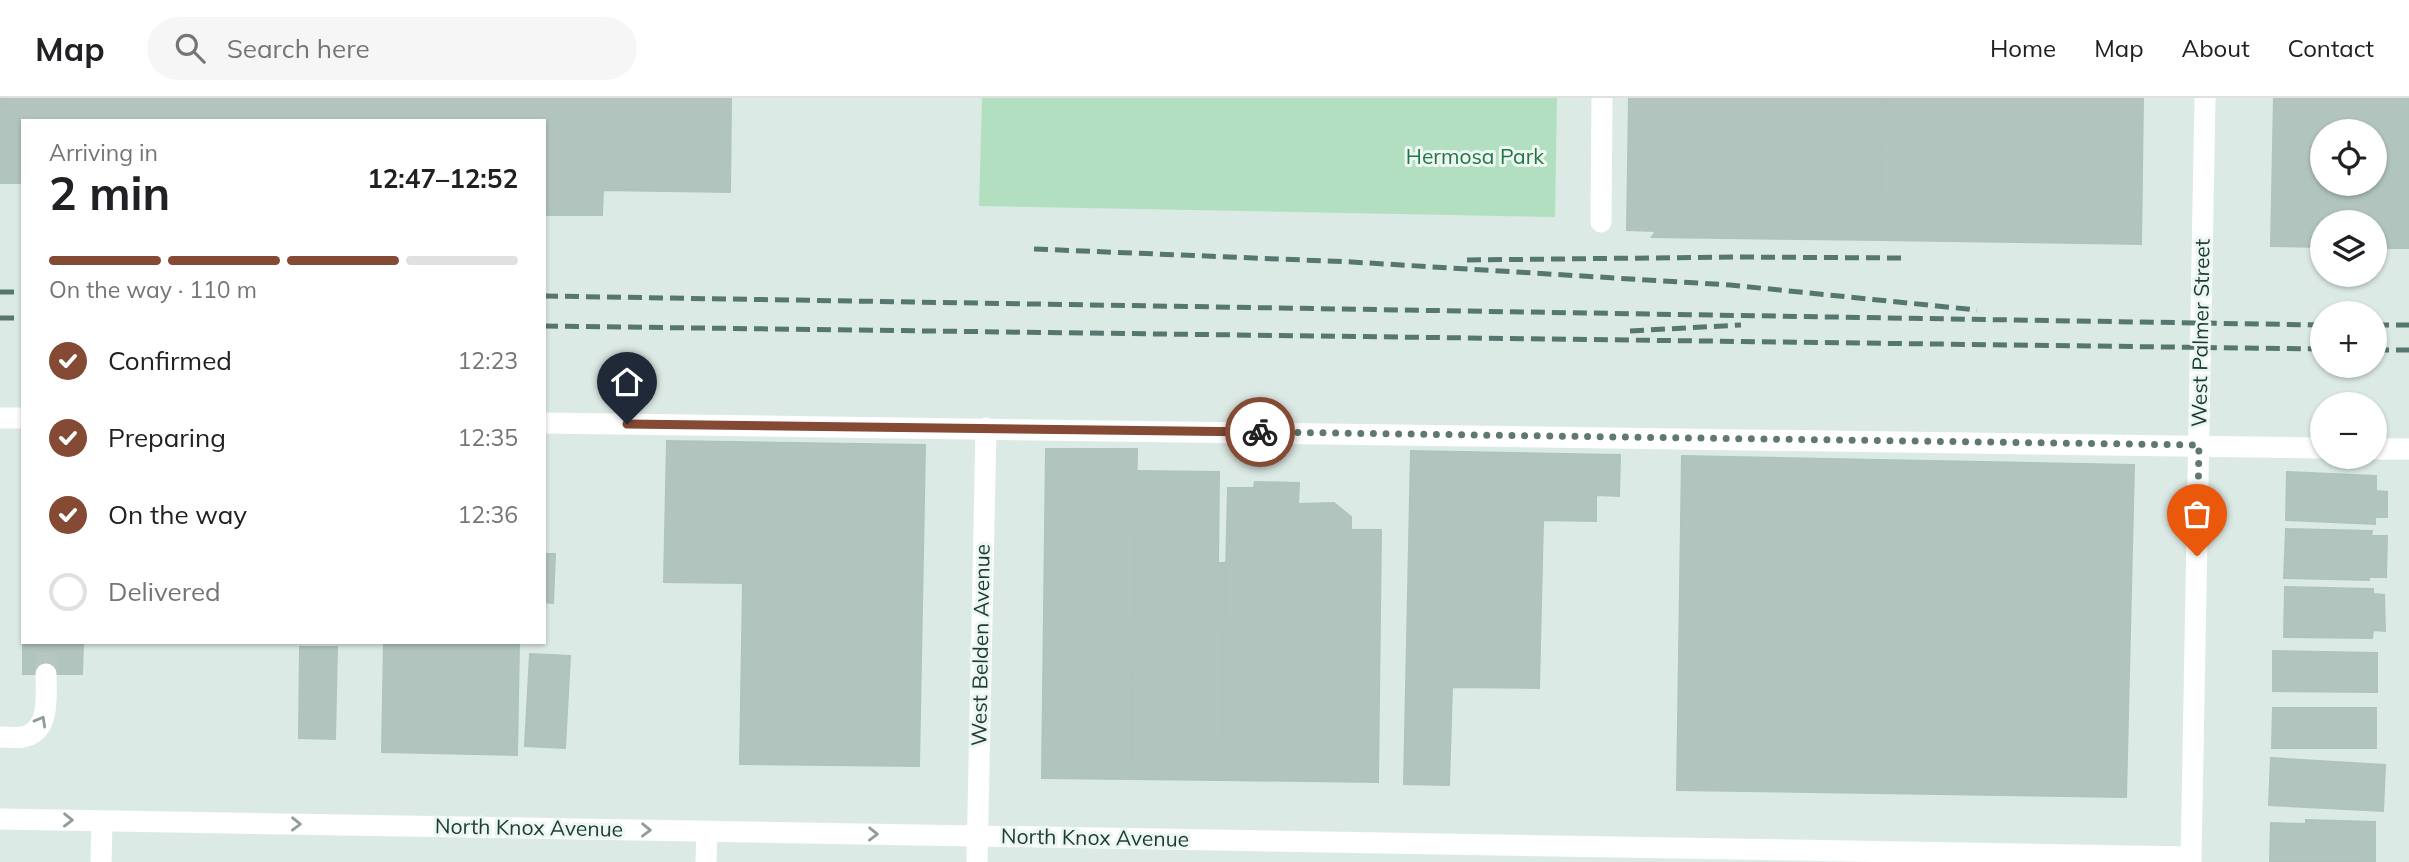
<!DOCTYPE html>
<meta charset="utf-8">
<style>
:root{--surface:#fff;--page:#f6f6f6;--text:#202124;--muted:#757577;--line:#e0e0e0;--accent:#844a33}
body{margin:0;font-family:Mulish,sans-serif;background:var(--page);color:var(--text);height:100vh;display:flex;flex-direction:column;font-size:26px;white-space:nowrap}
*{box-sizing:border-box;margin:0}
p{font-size:23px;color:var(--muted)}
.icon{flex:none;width:38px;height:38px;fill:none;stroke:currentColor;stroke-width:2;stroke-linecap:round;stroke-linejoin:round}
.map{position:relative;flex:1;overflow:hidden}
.drawer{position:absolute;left:21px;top:21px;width:525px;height:525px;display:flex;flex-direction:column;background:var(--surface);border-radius:0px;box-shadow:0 2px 5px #0004}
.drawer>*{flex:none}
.fabs{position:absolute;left:2310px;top:21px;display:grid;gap:14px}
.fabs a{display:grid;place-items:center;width:77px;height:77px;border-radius:50%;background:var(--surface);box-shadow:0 2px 5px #0004;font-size:35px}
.pin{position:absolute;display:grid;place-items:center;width:60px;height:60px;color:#fff;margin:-72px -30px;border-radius:50% 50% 50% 0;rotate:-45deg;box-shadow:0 0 7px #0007}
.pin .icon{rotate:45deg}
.courier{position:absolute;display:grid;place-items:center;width:70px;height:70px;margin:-35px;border:5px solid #844a33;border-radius:50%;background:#fff;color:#222;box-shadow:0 2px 9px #0007}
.summary em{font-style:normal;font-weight:700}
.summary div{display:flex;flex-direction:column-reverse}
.summary{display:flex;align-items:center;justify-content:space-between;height:119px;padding:0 28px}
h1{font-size:46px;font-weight:700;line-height:52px}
.bar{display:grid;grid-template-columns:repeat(4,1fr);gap:10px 7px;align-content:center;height:84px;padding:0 28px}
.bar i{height:9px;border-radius:5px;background:var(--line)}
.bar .current{background:var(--accent)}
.bar p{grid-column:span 4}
ol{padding:0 28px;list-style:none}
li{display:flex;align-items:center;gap:21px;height:77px}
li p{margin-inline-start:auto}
li .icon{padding:7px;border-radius:50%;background:var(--accent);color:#fff;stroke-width:4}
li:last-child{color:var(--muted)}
li i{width:38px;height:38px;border:4px solid var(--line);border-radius:50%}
header{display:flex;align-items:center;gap:42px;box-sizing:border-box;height:98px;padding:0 35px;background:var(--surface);border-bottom:2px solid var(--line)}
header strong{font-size:33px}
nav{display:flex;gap:38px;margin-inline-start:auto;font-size:24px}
.search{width:490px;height:63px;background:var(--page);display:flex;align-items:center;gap:18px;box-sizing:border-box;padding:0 24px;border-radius:38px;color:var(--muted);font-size:26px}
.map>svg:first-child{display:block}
</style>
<header>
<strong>Map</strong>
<div class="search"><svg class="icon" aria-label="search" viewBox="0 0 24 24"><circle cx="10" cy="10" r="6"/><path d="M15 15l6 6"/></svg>Search here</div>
<nav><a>Home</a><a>Map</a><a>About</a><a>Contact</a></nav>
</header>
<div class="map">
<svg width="2409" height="764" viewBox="0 0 2409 764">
<rect width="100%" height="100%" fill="#dceae5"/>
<polygon fill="#b2dfc0" points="982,0 1557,0 1555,119 979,108"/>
<g fill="#b1c5be" stroke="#aec4bc" stroke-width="2" fill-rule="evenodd">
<polygon points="0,0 731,0 730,94 603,92 602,117 544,117 544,23 23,23 23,85 0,85"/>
<polygon points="1629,0 1883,0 1880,142 1652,139 1656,133 1627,132"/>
<polygon points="1883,0 2143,0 2141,146 1880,142"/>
<path d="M2274,0h135v150h-34v-26h-53v25l-51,-1zM2322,33h53v53h-53z"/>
<polygon points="667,343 925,347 919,668 740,666 743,485 664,484"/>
<polygon points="1046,351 1137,351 1131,681 1042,680"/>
<polygon points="1411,353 1620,357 1619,398 1596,397 1596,423 1543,422 1539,590 1452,589 1449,687 1404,686"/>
<polygon points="1682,358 2134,367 2126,699 1677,692"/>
<polygon points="1137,373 1219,374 1218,465 1225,465 1221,682 1131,681"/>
<polygon points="2287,374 2376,378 2376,393 2387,394 2387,419 2375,419 2375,426 2286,422"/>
<polygon points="1255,384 1299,385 1298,406 1334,405 1351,419 1351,432 1381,432 1378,684 1221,682 1228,390 1254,390"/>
<polygon points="2286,431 2372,433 2371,438 2387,438 2386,479 2369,479 2369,482 2284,480"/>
<polygon points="544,456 555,456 553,505 544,504"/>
<polygon points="2285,489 2373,491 2373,496 2384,497 2385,533 2373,532 2372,540 2284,539"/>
<polygon points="23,544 83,544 82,576 23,576"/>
<polygon points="384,544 519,544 517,657 382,654"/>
<polygon points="300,549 337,549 335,641 299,640"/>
<polygon points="2273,553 2377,555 2377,594 2273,593"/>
<polygon points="530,556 570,558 565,650 525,648"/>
<polygon points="2273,610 2376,610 2376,650 2272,650"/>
<polygon points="2271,660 2385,667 2383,713 2269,707"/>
<polygon points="2306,722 2375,724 2375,764 2270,763 2271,725 2306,726"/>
</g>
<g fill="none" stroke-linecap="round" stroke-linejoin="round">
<polyline stroke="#b6c7c2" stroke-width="21" stroke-dasharray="21 10" stroke-linecap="butt" points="46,576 47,544"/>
<g stroke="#fff" stroke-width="21">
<polyline points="1601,124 1602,0"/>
<polyline points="0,320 23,320"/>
<polyline points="544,325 2322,350"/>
<polyline points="2375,351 2409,351"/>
<path d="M0,639c7,0 16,1 23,0 28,-5 23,-42 23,-63"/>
<polyline points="0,721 2191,759"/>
<polyline points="101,764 102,723"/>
<polyline points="706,764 707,733"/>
<polyline points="977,764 986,330"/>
<polyline points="2191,764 2205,0"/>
</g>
<g stroke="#567770" stroke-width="5" stroke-dasharray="14 7" stroke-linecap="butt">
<polyline points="1034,151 1352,164 1730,187 1977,212"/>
<polyline points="1467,162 1736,159 1905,160"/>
<polyline points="0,194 23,194"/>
<polyline points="544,198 2322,227"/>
<polyline points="0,220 23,220"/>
<polyline points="2375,227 2409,227"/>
<polyline points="544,228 2322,251"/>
<polyline points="1630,233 1741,227"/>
<polyline points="2375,252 2409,252"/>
</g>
</g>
<defs><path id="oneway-chevron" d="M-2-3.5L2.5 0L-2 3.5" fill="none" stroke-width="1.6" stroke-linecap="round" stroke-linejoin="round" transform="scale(1.75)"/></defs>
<g stroke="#8e9d9a">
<use href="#oneway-chevron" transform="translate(41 623) rotate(-61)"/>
<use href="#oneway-chevron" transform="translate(68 722) rotate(1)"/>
<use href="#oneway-chevron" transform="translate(296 726) rotate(1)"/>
<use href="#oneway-chevron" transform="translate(646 732) rotate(1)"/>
<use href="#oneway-chevron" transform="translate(873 736) rotate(1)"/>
</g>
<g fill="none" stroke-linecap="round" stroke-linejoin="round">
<polyline stroke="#607872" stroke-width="7" stroke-dasharray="0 12.6" points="1260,334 2199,347 2197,458"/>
<polyline stroke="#844a33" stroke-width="9" points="627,326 1260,334"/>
</g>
<g text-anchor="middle" stroke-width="6" stroke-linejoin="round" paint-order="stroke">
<g font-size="21" fill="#237547" stroke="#ecf7f2">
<text x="1475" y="66">Hermosa Park</text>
</g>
<g font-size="21" fill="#1d3b34" stroke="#ecf7f2">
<text transform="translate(2201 235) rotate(-89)" y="7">West Palmer Street</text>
<text transform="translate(981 547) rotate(-89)" y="7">West Belden Avenue</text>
<text transform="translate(529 730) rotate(1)" y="7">North Knox Avenue</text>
<text transform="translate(1095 740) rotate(1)" y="7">North Knox Avenue</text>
</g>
</g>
</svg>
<div class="fabs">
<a><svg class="icon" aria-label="locate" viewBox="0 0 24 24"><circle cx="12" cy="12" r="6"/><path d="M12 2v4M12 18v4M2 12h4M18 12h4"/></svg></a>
<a><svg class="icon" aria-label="layers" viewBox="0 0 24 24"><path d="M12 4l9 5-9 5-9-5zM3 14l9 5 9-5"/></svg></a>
<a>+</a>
<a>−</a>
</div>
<div class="pin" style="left:2197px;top:458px;background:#ea580c"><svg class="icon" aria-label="bag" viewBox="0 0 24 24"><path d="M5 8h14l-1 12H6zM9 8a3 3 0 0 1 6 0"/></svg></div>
<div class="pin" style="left:627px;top:326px;background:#1f2937"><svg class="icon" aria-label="home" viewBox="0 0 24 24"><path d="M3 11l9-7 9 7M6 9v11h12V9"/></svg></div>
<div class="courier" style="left:1260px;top:334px"><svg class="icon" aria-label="bike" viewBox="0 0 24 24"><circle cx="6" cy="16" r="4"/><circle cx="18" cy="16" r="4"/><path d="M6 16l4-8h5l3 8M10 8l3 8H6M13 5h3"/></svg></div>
<section class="drawer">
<div class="summary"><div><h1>2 min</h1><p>Arriving in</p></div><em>12:47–12:52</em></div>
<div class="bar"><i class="current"></i><i class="current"></i><i class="current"></i><i></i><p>On the way · 110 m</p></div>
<ol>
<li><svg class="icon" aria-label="check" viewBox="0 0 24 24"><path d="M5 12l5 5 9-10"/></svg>Confirmed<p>12:23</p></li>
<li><svg class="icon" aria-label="check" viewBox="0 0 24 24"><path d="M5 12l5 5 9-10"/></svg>Preparing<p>12:35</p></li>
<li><svg class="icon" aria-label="check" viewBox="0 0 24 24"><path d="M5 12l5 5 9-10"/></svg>On the way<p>12:36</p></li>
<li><i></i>Delivered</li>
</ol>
</section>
</div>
